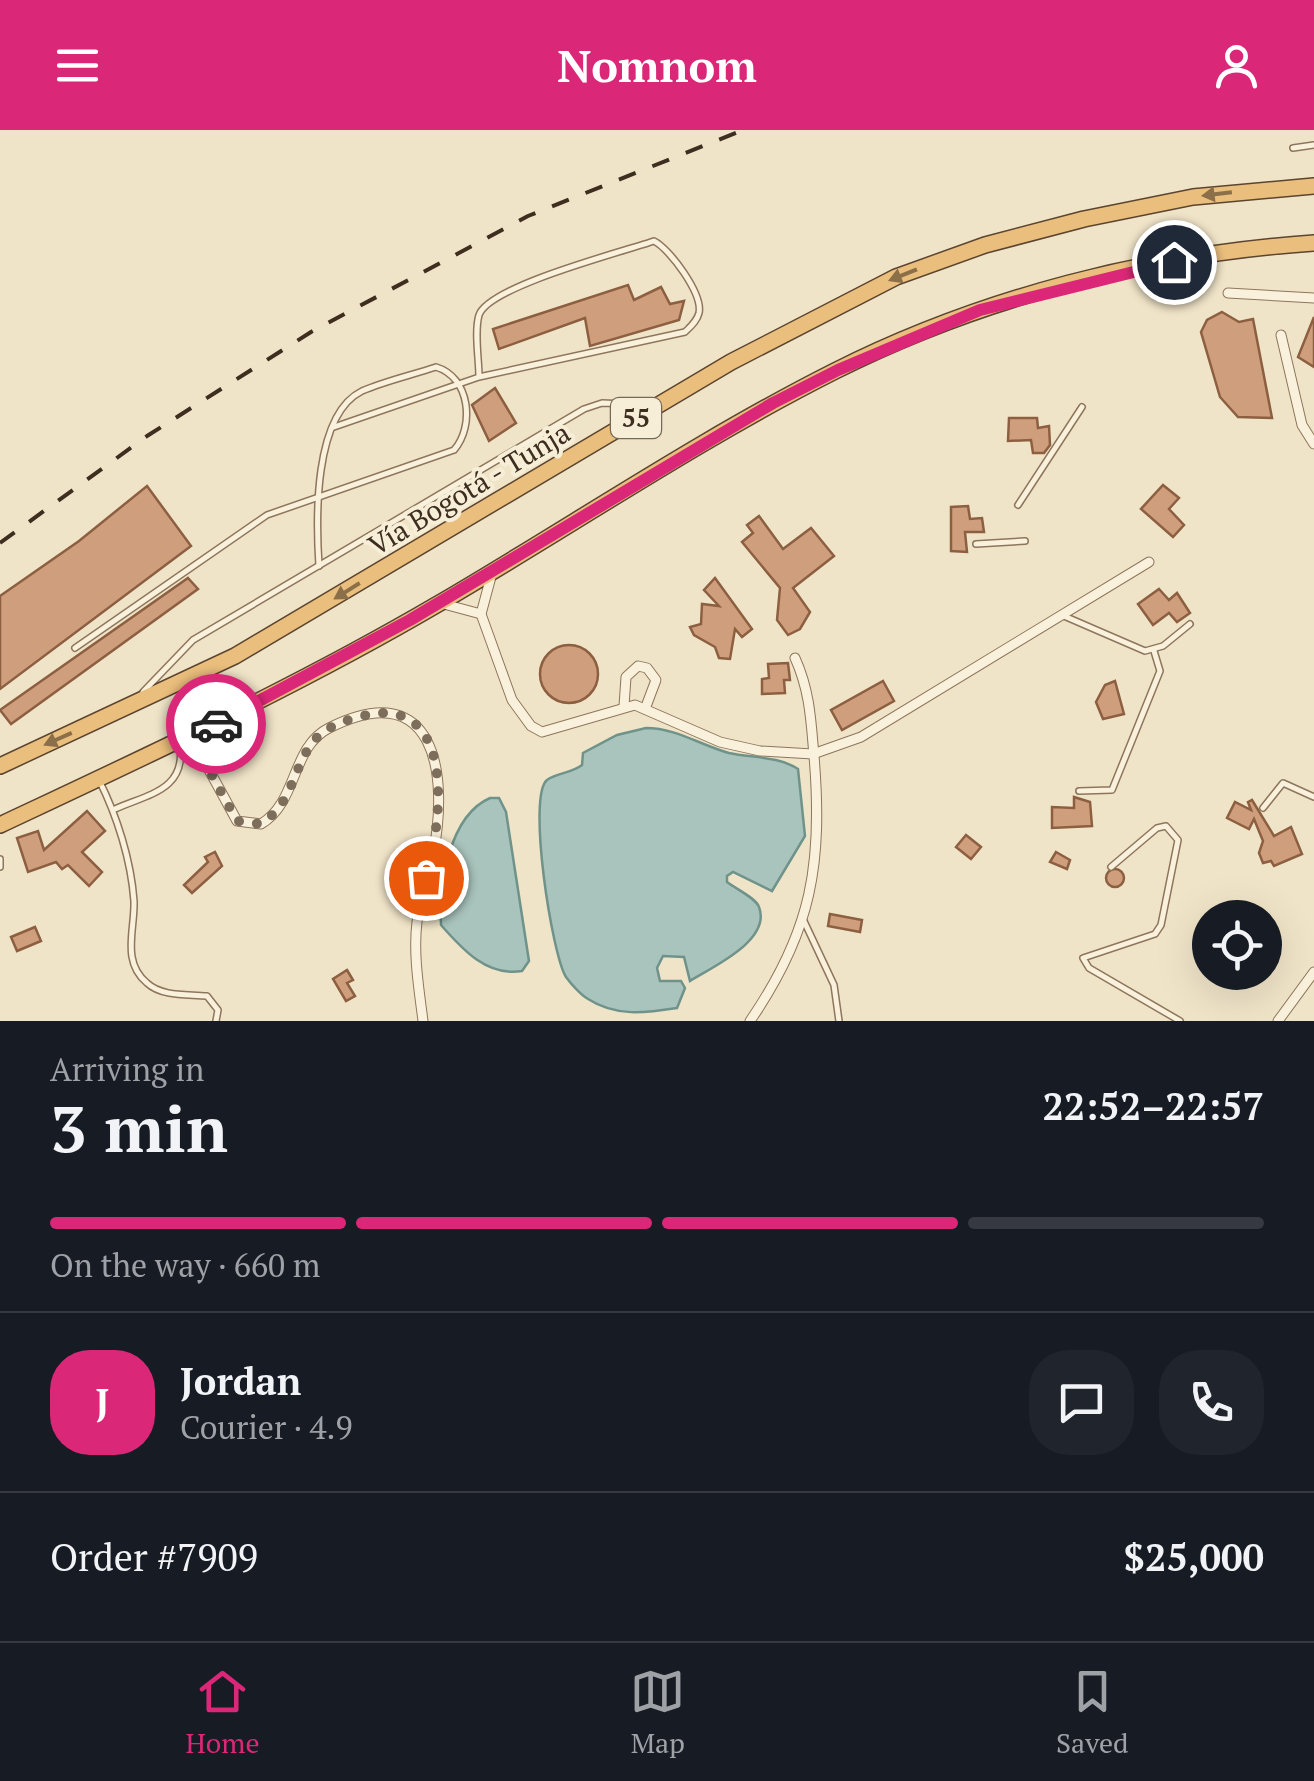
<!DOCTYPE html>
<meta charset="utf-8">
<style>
:root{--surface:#171b24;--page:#20242c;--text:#f1f3f6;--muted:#9ea1a6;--line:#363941;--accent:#db2777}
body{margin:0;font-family:"PT Serif",serif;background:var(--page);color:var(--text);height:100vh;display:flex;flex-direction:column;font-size:38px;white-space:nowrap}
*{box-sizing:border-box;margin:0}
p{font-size:32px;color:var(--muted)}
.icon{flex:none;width:55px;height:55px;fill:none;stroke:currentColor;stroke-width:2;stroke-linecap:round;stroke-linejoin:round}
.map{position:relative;height:891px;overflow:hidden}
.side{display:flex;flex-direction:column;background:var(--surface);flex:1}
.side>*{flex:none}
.buttons{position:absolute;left:1192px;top:770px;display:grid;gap:20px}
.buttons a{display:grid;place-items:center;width:90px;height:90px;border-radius:50%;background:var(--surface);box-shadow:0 10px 40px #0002;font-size:50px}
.pin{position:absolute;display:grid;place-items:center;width:85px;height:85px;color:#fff;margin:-42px;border:5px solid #fff;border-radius:50%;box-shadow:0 2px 10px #0007}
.courier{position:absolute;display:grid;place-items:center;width:100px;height:100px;margin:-50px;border:8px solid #db2777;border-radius:50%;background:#fff;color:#222;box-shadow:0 2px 12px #0007}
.overview em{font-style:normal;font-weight:600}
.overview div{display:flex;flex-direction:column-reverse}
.overview{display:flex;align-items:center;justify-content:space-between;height:170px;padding:0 50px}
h1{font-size:65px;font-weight:600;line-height:75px}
.bar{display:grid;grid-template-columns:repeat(4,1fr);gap:15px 10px;align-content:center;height:120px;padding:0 50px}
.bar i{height:12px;border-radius:8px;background:var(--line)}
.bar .current{background:var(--accent)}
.bar p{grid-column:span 4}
.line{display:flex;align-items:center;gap:25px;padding:0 50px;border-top:2px solid var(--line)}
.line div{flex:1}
.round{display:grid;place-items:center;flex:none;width:105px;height:105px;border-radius:40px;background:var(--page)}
header{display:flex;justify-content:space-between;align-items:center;height:130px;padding:0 50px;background:var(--accent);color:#fff;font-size:45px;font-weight:600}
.dock{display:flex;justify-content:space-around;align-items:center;height:140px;border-top:2px solid var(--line);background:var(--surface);font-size:28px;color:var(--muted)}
.dock a{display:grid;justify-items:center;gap:5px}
.dock .current{color:var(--accent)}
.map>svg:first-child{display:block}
</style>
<header><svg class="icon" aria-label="menu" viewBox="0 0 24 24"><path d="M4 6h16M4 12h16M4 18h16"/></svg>Nomnom<svg class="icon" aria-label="person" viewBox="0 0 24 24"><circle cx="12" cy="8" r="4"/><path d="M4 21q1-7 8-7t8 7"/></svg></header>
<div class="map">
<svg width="1314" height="891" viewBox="0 0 1314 891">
<rect width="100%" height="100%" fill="#f0e4c8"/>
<g fill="#a9c4bc" stroke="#6f938a" stroke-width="2.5">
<path d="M646,598c30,0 54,17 83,25 23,5 49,3 69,16l7,67 -33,55 -39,-19 -6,4v6c9,7 29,16 32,25 13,34 -49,61 -69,74l-6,-24 -21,-1 -6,12 3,13h21l4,7 -8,20c-32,5 -61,9 -89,-9 -7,-4 -17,-15 -22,-22 -14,-22 -39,-181 -19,-197 9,-7 25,-7 35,-15l1,-12 34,-18z"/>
<path d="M490,668h9l7,14 23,149 -7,10c-35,6 -60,-22 -81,-46 -2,-41 8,-109 49,-127z"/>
</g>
<g fill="#cf9f7d" stroke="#8d5f41" stroke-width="2.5">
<polygon points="628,155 634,170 661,157 670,174 684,171 679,190 590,216 585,188 499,219 493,199"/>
<polygon points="1222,182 1239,192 1253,189 1272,288 1238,287 1220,267 1201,202 1207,190"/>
<polygon points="1314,187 1314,237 1298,227"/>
<polygon points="495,258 516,293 489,311 472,275"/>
<polygon points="1009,288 1037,288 1038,298 1049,296 1050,315 1044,323 1033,323 1031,310 1008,311"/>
<polygon points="1163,355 1179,368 1169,379 1184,395 1173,407 1141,379"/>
<polygon points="147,356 191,416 0,559 0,466 79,411"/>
<polygon points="968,376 970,389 982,388 984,402 965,402 967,422 951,421 951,377"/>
<polygon points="759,386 783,419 811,398 834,426 793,458 810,482 800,499 788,505 777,490 780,458 742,412 753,403 747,395"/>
<polygon points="188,448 198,459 11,594 0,580"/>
<polygon points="715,448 752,499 742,507 735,499 730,529 719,528 715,517 694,505 690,497 701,494 702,474 719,476 704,460"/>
<polygon points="1159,459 1169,470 1177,463 1190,483 1177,492 1169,483 1153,495 1138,474"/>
<circle cx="569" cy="544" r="29"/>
<polygon points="788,533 790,550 784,550 785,563 762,564 762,549 769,548 768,534"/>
<polygon points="883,551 894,571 842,600 831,580"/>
<polygon points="1115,551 1124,584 1103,589 1096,572 1105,555"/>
<polygon points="1074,667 1090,672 1092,696 1052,698 1052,677 1074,678"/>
<polygon points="1252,670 1274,706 1291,697 1302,724 1274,736 1271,731 1263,733 1259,723 1263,711 1254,689 1249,699 1227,688 1235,672 1251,680 1248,672"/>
<polygon points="87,681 105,701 82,722 102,742 89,756 68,735 62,739 56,732 28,742 17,708 38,701 44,720"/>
<polygon points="966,705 981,717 971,729 956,717"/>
<polygon points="215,722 222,736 192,763 184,755 208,732 205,727"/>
<polygon points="1056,722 1070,730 1067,739 1050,732"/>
<circle cx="1115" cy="748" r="9"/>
<polygon points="830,784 862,790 860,802 828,796"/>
<polygon points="35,797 41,811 17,821 11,807"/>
<polygon points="347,840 353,850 347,853 355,866 346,871 333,849"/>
</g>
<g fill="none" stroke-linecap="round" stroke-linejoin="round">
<g stroke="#8d765c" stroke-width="8">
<g id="service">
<polyline points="1293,18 1314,15"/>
<path d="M334,297l145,-50 206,-45c6,-6 12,-11 14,-19 4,-19 -29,-64 -45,-72 -32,11 -165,45 -175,74 -5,17 0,44 0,62"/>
<polyline points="1018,375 1082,277"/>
<polyline points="976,414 1025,411"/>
<polyline points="1064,486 1145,521 1163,516 1190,494"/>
<path d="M75,518l192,-133 187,-65c21,-24 16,-73 -18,-83 -24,8 -51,14 -74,24 -49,24 -46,129 -43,175"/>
<polyline points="143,562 193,510 584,279 602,273 650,275"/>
<path d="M99,650c18,36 32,80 35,121 1,29 -13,60 13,82 15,14 41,11 60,13l11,14 -2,11"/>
<polyline points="1079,661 1112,660 1160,541 1154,521"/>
<polyline points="1263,678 1283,653 1314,667"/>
<path d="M115,679c34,-15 71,-19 65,-64"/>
<polyline points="0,729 0,737"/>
<polyline points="1111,737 1157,698 1166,696 1178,710 1161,795 1155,804 1083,828 1089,838 1180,891"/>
<polyline points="803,789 834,855 839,891"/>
</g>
</g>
<g stroke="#8d765c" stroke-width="11">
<g id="minor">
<polyline points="1228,163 1314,168"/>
<polyline points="1281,205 1302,295 1314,314"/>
<polyline points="492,443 481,484 512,570 531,596 542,602 635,575 720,612 760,621 813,624 861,607 1149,432"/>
<polyline points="440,473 481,484"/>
<polyline points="624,576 626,547 638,536 647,538 656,550 645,579"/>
<path d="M191,607l46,84 24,3c37,-22 30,-77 68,-96 107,-54 120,47 104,127 -4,22 -13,44 -16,67 -4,32 2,67 6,99"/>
<path d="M750,891c62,-90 73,-158 64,-265 -3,-35 -4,-65 -19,-98"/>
<polyline points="1278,891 1314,842"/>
</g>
</g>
<g stroke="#5b4430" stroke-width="18">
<g id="trunk">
<polyline points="0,636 235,526 731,232 896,147 985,115 1084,89 1193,67 1314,56"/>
<path d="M0,695c149,-70 296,-138 438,-221 132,-77 260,-164 397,-233 147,-74 315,-117 479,-128"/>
</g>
</g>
<use href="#service" stroke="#faf1dc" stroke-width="5"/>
<use href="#minor" stroke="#faf1dc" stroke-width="9"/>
<use href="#trunk" stroke="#eabe7c" stroke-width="15"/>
<polyline stroke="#3d2e20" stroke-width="4" stroke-dasharray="18 18" stroke-linecap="butt" points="0,413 147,306 311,202 528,86 743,0"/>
</g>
<defs><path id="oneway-solid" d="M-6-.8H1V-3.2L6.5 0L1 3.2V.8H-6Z" transform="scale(2.5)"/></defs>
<g fill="#8b6f49">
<use href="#oneway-solid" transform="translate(1217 64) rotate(173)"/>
<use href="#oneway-solid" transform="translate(903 145) rotate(158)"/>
<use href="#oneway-solid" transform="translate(347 461) rotate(148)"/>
<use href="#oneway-solid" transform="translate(58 609) rotate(156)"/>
</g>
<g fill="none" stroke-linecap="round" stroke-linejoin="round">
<path stroke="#7c6e5b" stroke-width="10" stroke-dasharray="0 18" d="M216,594l-25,13 46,84 23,3c37,-21 32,-67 63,-92 14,-10 42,-18 58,-19 76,-2 59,117 45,165"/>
<polyline stroke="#db2777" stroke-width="12" points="216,594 410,490 773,273 838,240 980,180 1174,132"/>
</g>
<g text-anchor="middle" stroke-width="8" stroke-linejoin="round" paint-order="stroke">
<rect fill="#f7eed8" stroke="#756857" stroke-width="2.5" x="611" y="268" width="50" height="40" rx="8"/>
<g font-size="25" font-weight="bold" fill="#3d2e20">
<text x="636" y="297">55</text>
</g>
<g font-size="28" fill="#3d2e20" stroke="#f7eed8">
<text transform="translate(469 359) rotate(-31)" y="10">Vía Bogotá - Tunja</text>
</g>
</g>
</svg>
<div class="buttons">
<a><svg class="icon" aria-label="locate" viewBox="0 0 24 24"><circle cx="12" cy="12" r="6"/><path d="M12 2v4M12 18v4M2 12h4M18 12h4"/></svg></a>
</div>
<div class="pin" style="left:426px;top:748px;background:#ea580c"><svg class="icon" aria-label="bag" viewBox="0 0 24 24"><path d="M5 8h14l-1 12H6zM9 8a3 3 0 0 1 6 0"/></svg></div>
<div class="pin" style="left:1174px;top:132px;background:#1f2937"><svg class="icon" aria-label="home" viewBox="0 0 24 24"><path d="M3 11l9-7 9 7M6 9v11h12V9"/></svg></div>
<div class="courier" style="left:216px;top:594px"><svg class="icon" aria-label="car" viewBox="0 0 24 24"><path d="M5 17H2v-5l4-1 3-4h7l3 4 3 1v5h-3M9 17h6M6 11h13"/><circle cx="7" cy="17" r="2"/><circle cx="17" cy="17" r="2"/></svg></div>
</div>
<section class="side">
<div class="overview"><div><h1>3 min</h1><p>Arriving in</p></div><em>22:52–22:57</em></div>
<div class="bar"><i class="current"></i><i class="current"></i><i class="current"></i><i></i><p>On the way · 660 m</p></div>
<div class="line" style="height:180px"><b class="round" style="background:var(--accent);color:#fff">J</b><div><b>Jordan</b><p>Courier · 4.9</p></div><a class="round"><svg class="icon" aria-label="chat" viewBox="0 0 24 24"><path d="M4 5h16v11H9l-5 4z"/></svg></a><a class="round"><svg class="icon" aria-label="phone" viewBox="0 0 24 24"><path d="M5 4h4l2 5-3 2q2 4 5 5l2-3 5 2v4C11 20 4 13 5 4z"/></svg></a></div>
<div class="line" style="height:130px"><div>Order #7909</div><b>$25,000</b></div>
</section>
<nav class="dock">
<a class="current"><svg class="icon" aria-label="home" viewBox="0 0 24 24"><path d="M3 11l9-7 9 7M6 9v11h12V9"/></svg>Home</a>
<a><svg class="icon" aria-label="map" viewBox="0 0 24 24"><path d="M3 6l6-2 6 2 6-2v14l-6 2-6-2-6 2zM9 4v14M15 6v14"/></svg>Map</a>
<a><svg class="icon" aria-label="saved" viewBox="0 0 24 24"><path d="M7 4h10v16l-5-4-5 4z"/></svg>Saved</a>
</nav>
